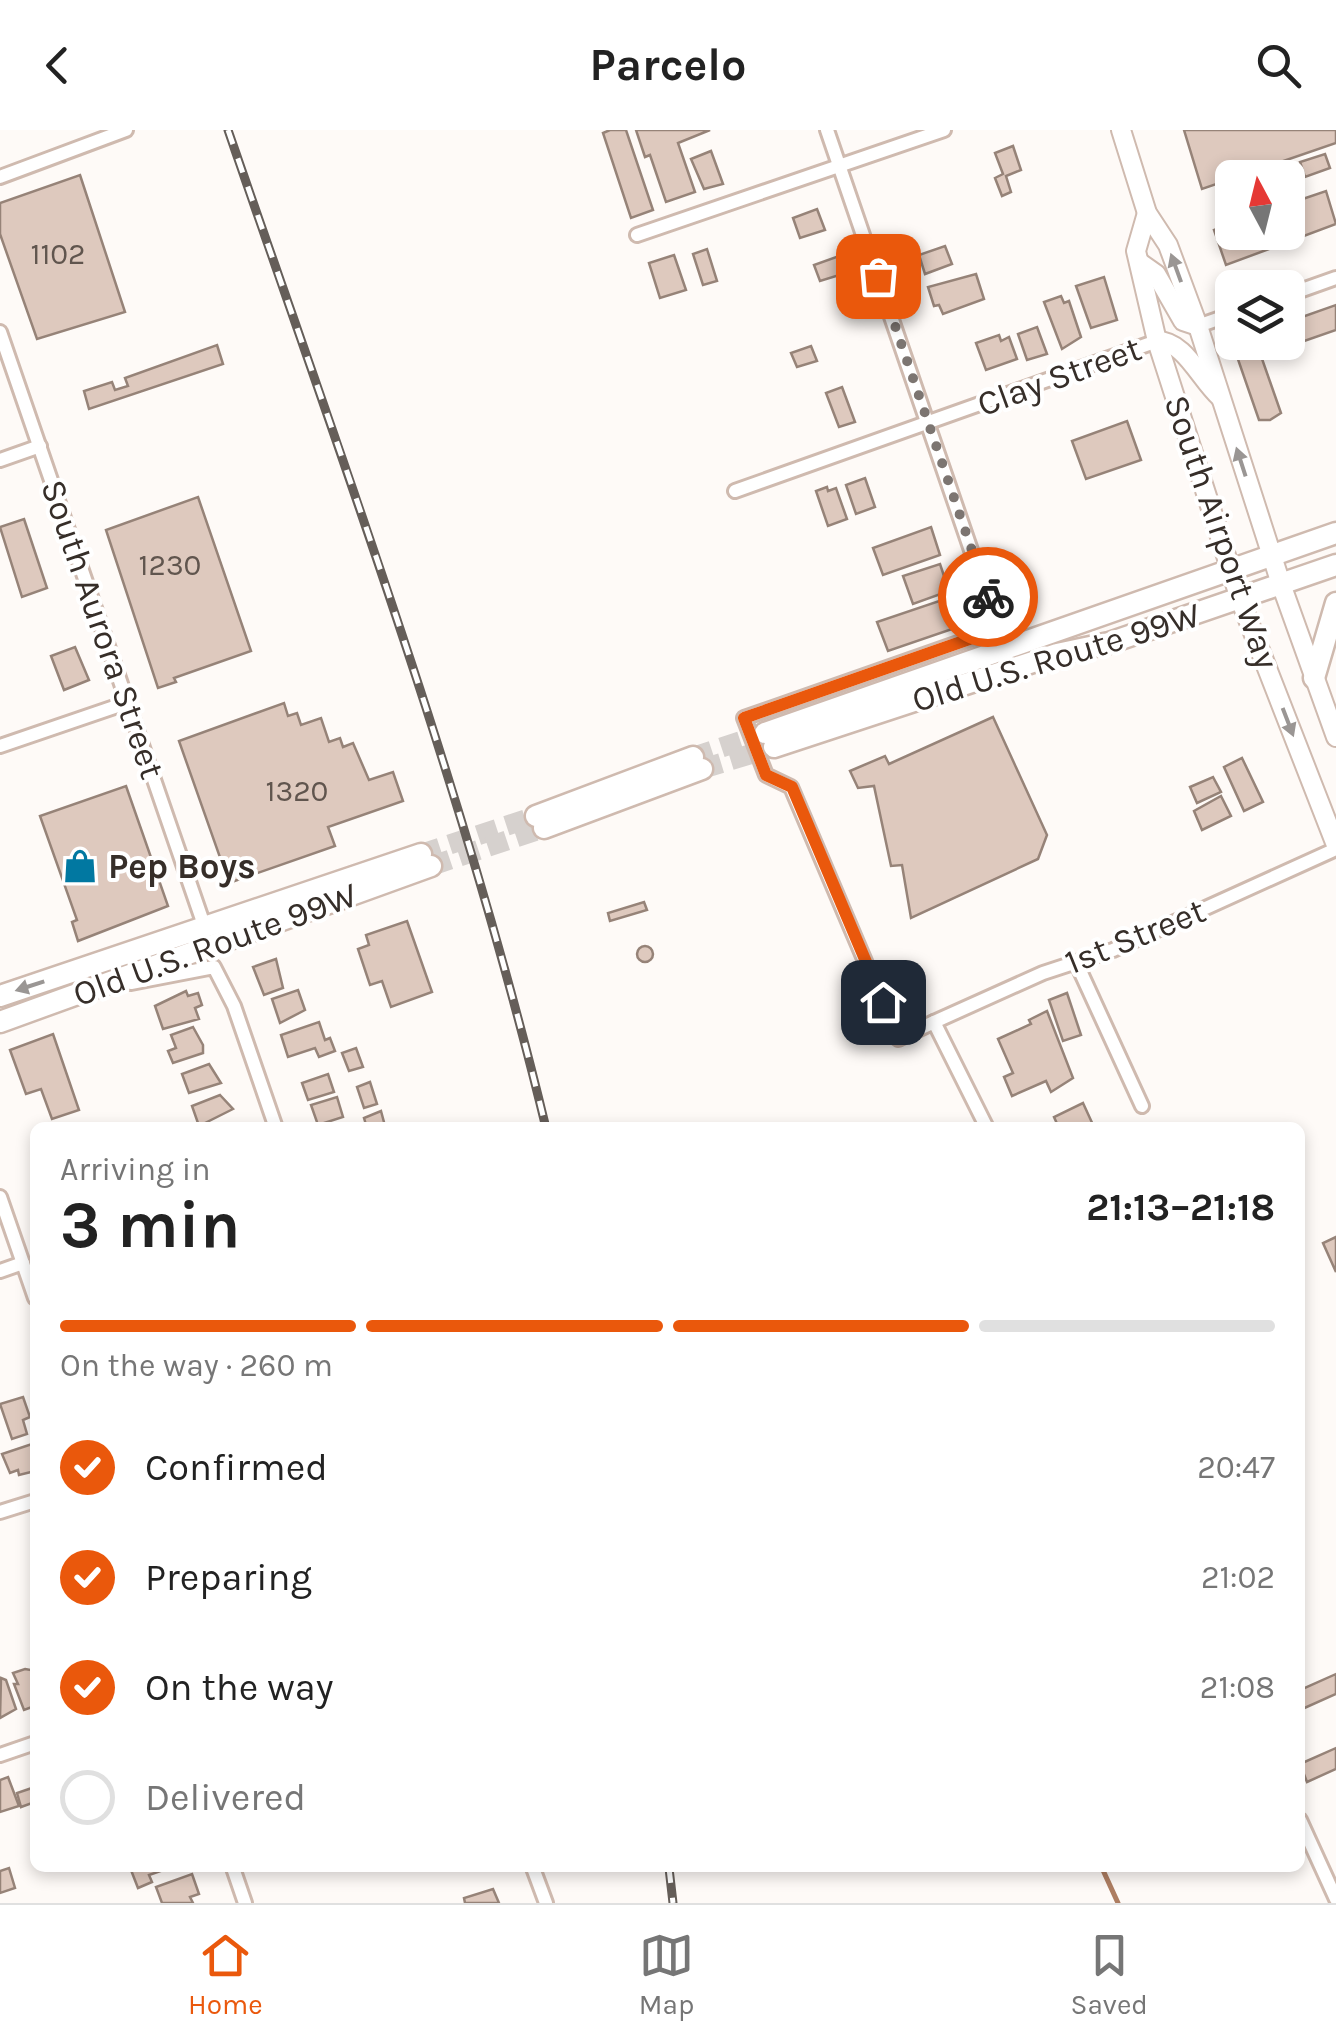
<!DOCTYPE html>
<meta charset="utf-8">
<style>
:root{--surface:#fff;--page:#f6f6f6;--text:#222;--muted:#767676;--line:#e0e0e0;--accent:#ea580c}
body{margin:0;font-family:Karla,sans-serif;background:var(--page);color:var(--text);height:100vh;display:flex;flex-direction:column;font-size:38px;white-space:nowrap}
*{box-sizing:border-box;margin:0}
p{font-size:32px;color:var(--muted)}
.icon{flex:none;width:55px;height:55px;fill:none;stroke:currentColor;stroke-width:2;stroke-linecap:round;stroke-linejoin:round}
.map{position:relative;flex:1;overflow:hidden}
.drawer{position:absolute;left:30px;top:992px;width:1275px;height:750px;display:flex;flex-direction:column;background:var(--surface);border-radius:15px;box-shadow:0 5px 15px #0003}
.drawer>*{flex:none}
.needle{width:65px;rotate:353deg}
.controls{position:absolute;left:1215px;top:30px;display:grid;gap:20px}
.controls a{display:grid;place-items:center;width:90px;height:90px;border-radius:15px;background:var(--surface);box-shadow:0 5px 15px #0003;font-size:50px}
.pin{position:absolute;display:grid;place-items:center;width:85px;height:85px;color:#fff;margin:-42px;border-radius:20px;box-shadow:0 5px 15px #0006}
.courier{position:absolute;display:grid;place-items:center;width:100px;height:100px;margin:-50px;border:8px solid #ea580c;border-radius:50%;background:#fff;color:#222;box-shadow:0 2px 12px #0007}
.overview em{font-style:normal;font-weight:700}
.overview div{display:flex;flex-direction:column-reverse}
.overview{display:flex;align-items:center;justify-content:space-between;height:170px;padding:0 30px}
h1{font-size:65px;font-weight:700;line-height:75px}
.bar{display:grid;grid-template-columns:repeat(4,1fr);gap:15px 10px;align-content:center;height:120px;padding:0 30px}
.bar i{height:12px;border-radius:8px;background:var(--line)}
.bar .on{background:var(--accent)}
.bar p{grid-column:span 4}
ol{padding:0 30px;list-style:none}
li{display:flex;align-items:center;gap:30px;height:110px}
li p{margin-inline-start:auto}
li .icon{padding:10px;border-radius:50%;background:var(--accent);color:#fff;stroke-width:4}
li:last-child{color:var(--muted)}
li i{width:55px;height:55px;border:5px solid var(--line);border-radius:50%}
header{display:flex;justify-content:space-between;align-items:center;height:130px;padding:0 30px;background:var(--surface);font-size:45px;font-weight:700}
.tabs{display:flex;justify-content:space-around;align-items:center;height:140px;border-top:2px solid var(--line);background:var(--surface);font-size:28px;color:var(--muted)}
.tabs a{display:grid;justify-items:center;gap:5px}
.tabs .on{color:var(--accent)}
.map>svg:first-child{display:block}
</style>
<header><svg class="icon" aria-label="back" viewBox="0 0 24 24"><path d="M15 5l-7 7 7 7"/></svg>Parcelo<svg class="icon" aria-label="search" viewBox="0 0 24 24"><circle cx="10" cy="10" r="6"/><path d="M15 15l6 6"/></svg></header>
<div class="map">
<svg width="1336" height="1773" viewBox="0 0 1336 1773">
<rect width="100%" height="100%" fill="#fefaf7"/>
<g fill="none" stroke-linecap="round" stroke-linejoin="round">
<polyline stroke="#ae7e62" stroke-width="5" points="1102,1738 1118,1773"/>
</g>
<g fill="#dec9be" stroke="#968378" stroke-width="2.5">
<polygon points="610,0 626,0 653,80 631,88 603,3"/>
<polygon points="636,0 710,0 678,13 695,62 666,72 650,25 645,27"/>
<polygon points="1184,0 1336,0 1336,13 1202,59"/>
<polygon points="1013,16 1021,40 1006,46 1011,62 1002,66 995,48 1003,44 995,23"/>
<polygon points="711,21 723,54 704,59 691,29"/>
<polygon points="1325,24 1330,38 1305,47 1300,32"/>
<polygon points="80,45 125,182 37,209 0,104 0,73"/>
<polygon points="1326,61 1336,94 1226,135 1214,100 1232,93 1232,102 1288,102 1288,74"/>
<polygon points="817,79 825,100 800,108 793,88"/>
<polygon points="945,116 952,134 925,144 919,125"/>
<polygon points="707,119 717,151 703,155 693,124"/>
<polygon points="674,125 686,160 660,168 649,133"/>
<polygon points="839,126 846,143 820,151 814,135"/>
<polygon points="976,144 984,169 943,184 939,175 934,176 928,157"/>
<polygon points="1104,147 1117,190 1091,198 1076,156"/>
<polygon points="1061,166 1064,173 1069,171 1081,207 1062,219 1044,172"/>
<polygon points="1336,175 1336,200 1261,226 1281,283 1270,290 1259,290 1232,212 1288,212 1288,192"/>
<polygon points="1037,197 1047,224 1027,230 1018,204"/>
<polygon points="999,205 1001,211 1009,207 1017,229 986,240 976,213"/>
<polygon points="217,215 223,234 89,279 84,261 112,252 115,260 128,256 125,248"/>
<polygon points="811,216 817,231 797,237 791,223"/>
<polygon points="842,257 855,292 839,297 826,263"/>
<polygon points="1127,291 1141,330 1086,349 1072,311"/>
<polygon points="865,348 875,377 856,384 846,355"/>
<polygon points="827,357 828,361 836,358 847,389 828,396 816,361"/>
<polygon points="198,367 251,521 174,548 176,552 158,558 106,400"/>
<polygon points="24,389 47,458 22,467 0,397"/>
<polygon points="931,397 940,425 883,445 873,418"/>
<polygon points="940,434 949,461 913,474 903,446"/>
<polygon points="948,468 958,497 888,521 877,492"/>
<polygon points="75,517 89,550 64,560 51,526"/>
<polygon points="284,573 288,586 297,583 301,595 321,588 329,612 340,608 343,617 353,613 369,650 393,642 403,671 328,697 335,716 229,753 179,611"/>
<polygon points="993,587 1047,705 1038,729 911,788 902,735 891,736 874,656 858,658 850,641 885,626 889,634"/>
<polygon points="1242,628 1263,672 1244,681 1224,637"/>
<polygon points="1213,647 1221,662 1197,673 1190,657"/>
<polygon points="126,656 168,776 78,811 72,792 77,790 40,686"/>
<polygon points="1221,666 1231,686 1202,700 1194,681"/>
<polygon points="644,772 647,780 610,791 608,783"/>
<polygon points="407,791 432,862 391,877 382,851 370,855 358,819 369,815 366,805"/>
<circle cx="645" cy="824" r="8"/>
<polygon points="276,829 283,858 264,865 253,837"/>
<polygon points="298,860 305,880 280,893 272,869"/>
<polygon points="186,861 188,866 198,863 202,875 195,878 199,889 163,899 155,876"/>
<polygon points="1067,863 1081,905 1063,911 1049,870"/>
<polygon points="1047,881 1073,948 1051,962 1046,951 1012,966 1004,947 1013,943 998,909 1031,894 1029,890"/>
<polygon points="319,892 325,910 330,908 335,921 319,927 315,918 288,927 281,905"/>
<polygon points="193,897 203,915 203,923 173,933 168,921 176,918 171,905"/>
<polygon points="53,904 79,980 52,989 41,959 26,964 10,920"/>
<polygon points="356,918 363,937 349,941 342,923"/>
<polygon points="209,934 221,953 189,963 182,944"/>
<polygon points="328,944 334,962 308,970 302,953"/>
<polygon points="370,952 377,974 364,978 357,957"/>
<polygon points="220,965 233,979 199,996 192,976"/>
<polygon points="337,967 343,987 318,995 311,975"/>
<polygon points="1083,973 1094,997 1059,998 1054,987"/>
<polygon points="381,981 385,996 367,998 364,988"/>
<polygon points="1336,1107 1336,1142 1323,1113"/>
<polygon points="23,1267 30,1287 23,1290 27,1304 12,1309 0,1274"/>
<polygon points="35,1313 35,1341 19,1345 18,1340 10,1343 2,1324"/>
<polygon points="25,1539 31,1540 35,1551 33,1581 32,1577 24,1580 14,1554 18,1554 13,1543"/>
<polygon points="1336,1544 1336,1564 1300,1580 1300,1560"/>
<polygon points="1,1548 6,1550 16,1579 0,1588"/>
<polygon points="1336,1618 1336,1639 1307,1652 1300,1634"/>
<polygon points="8,1647 19,1676 0,1682 0,1650"/>
<polygon points="32,1658 35,1672 21,1677 17,1663"/>
<polygon points="9,1738 15,1758 0,1763 0,1741"/>
<polygon points="138,1738 169,1738 149,1745 152,1752 138,1758 131,1740"/>
<polygon points="192,1744 199,1764 190,1767 193,1773 162,1773 156,1757"/>
<polygon points="493,1759 499,1773 465,1773 464,1768"/>
</g>
<g fill="none" stroke-linecap="round" stroke-linejoin="round">
<g stroke="#d6d1ce" stroke-width="20" stroke-dasharray="20 10" stroke-linecap="butt">
<polyline points="693,627 765,603"/>
<polyline points="702,639 774,617"/>
<polyline points="421,724 536,686"/>
<polyline points="431,736 544,698"/>
</g>
<g stroke="#cfbaaf" stroke-width="18">
<g id="street">
<polyline points="827,0 998,499 744,588 766,645 791,657 898,909 934,892 987,998"/>
<polyline points="0,47 126,0"/>
<polyline points="637,105 944,0"/>
<polyline points="1288,165 1336,148"/>
<polyline points="1198,196 1232,184"/>
<polyline points="0,202 205,798"/>
<polyline points="0,330 40,316"/>
<polyline points="735,361 1157,211"/>
<polyline points="0,616 129,572"/>
<polyline points="1076,832 1142,976"/>
<polyline points="131,853 214,837 234,876 276,998"/>
<polyline points="934,892 1043,843 1113,820 1336,719"/>
<polyline points="0,1067 35,1168"/>
<polyline points="0,1141 23,1133"/>
<polyline points="0,1382 35,1371"/>
<polyline points="0,1625 35,1613"/>
<polyline points="1300,1690 1336,1769"/>
<polyline points="233,1738 245,1773"/>
<polyline points="533,1738 546,1773"/>
</g>
</g>
<g stroke="#cfbaaf" stroke-width="22">
<g id="secondary">
<polyline points="1121,0 1147,83 1168,115 1198,196 1281,454 1336,607"/>
<polyline points="1147,83 1136,121 1157,211 1240,469 1336,715"/>
<polyline points="1139,132 1156,144 1183,191 1198,196"/>
<path d="M1157,211c28,0 42,37 63,56"/>
</g>
</g>
<g stroke="#cfbaaf" stroke-width="25">
<g id="primary">
<polyline points="1314,548 1336,473"/>
<polyline points="765,603 1336,403"/>
<polyline points="774,617 1057,524 1109,513 1336,435"/>
<polyline points="536,686 693,627"/>
<polyline points="544,698 702,639"/>
<polyline points="0,866 421,724"/>
<polyline points="0,892 431,736"/>
</g>
</g>
<use href="#street" stroke="#fff" stroke-width="12"/>
<use href="#secondary" stroke="#fff" stroke-width="18"/>
<use href="#primary" stroke="#fff" stroke-width="20"/>
<g stroke="#655e59" stroke-width="9">
<g id="rail">
<path d="M228,0c114,330 236,658 318,998"/>
<polyline points="669,1738 673,1773"/>
</g>
</g>
<use href="#rail" stroke="#fff" stroke-width="5" stroke-dasharray="15" stroke-linecap="butt"/>
</g>
<defs><path id="oneway-solid" d="M-6-.8H1V-3.2L6.5 0L1 3.2V.8H-6Z" transform="scale(2.5)"/></defs>
<g fill="#9a9694">
<use href="#oneway-solid" transform="translate(1176 138) rotate(-110)"/>
<use href="#oneway-solid" transform="translate(1241 332) rotate(-108)"/>
<use href="#oneway-solid" transform="translate(1288 592) rotate(69)"/>
<use href="#oneway-solid" transform="translate(30 856) rotate(162)"/>
</g>
<g fill="none" stroke-linecap="round" stroke-linejoin="round">
<polyline stroke="#7c7571" stroke-width="10" stroke-dasharray="0 18" points="878,146 988,467"/>
<polyline stroke="#ea580c" stroke-width="12" points="883,872 792,657 766,645 744,588 998,499 988,467"/>
</g>
<defs>
<g id="shop-bare" transform="scale(2.7)"><path d="M-5-2.5h2.3a2.7 3.5 0 0 1 5.4 0H5L5.5 6h-11ZM-1.5-2.5h3a1.5 2.3 0 0 0-3 0Z" fill="#0178a1" stroke="#fff" stroke-width="2.5" paint-order="stroke"/></g>
</defs>
<g fill-rule="evenodd">
<use href="#shop-bare" x="80" y="736"/>
</g>
<g text-anchor="middle" stroke-width="8" stroke-linejoin="round" paint-order="stroke">
<g font-size="30" fill="#60554e">
<text x="58" y="134">1102</text>
<text x="170" y="445">1230</text>
<text x="297" y="671">1320</text>
</g>
<g font-size="35" fill="#362e29" stroke="#fff">
<text transform="translate(1059 246) rotate(-20)" y="12">Clay Street</text>
<text transform="translate(1222 402) rotate(71)" y="12">South Airport Way</text>
<text transform="translate(103 499) rotate(71)" y="12">South Aurora Street</text>
<text transform="translate(1056 527) rotate(-17)" y="12">Old U.S. Route 99W</text>
<text transform="translate(1135 806) rotate(-22)" y="12">1st Street</text>
<text transform="translate(215 814) rotate(-20)" y="12">Old U.S. Route 99W</text>
</g>
<g font-size="35" font-weight="bold" fill="#362e29" stroke="#fff" text-anchor="start">
<text x="108" y="748">Pep Boys</text>
</g>
</g>
</svg>
<div class="controls">
<a><svg class="needle" viewBox="-14 -14 28 28"><path d="M0-13l5 13h-10z" fill="#e53935"/><path d="M0 13l5-13h-10z" fill="#767676"/></svg></a>
<a><svg class="icon" aria-label="layers" viewBox="0 0 24 24"><path d="M12 4l9 5-9 5-9-5zM3 14l9 5 9-5"/></svg></a>
</div>
<div class="pin" style="left:878px;top:146px;background:#ea580c"><svg class="icon" aria-label="bag" viewBox="0 0 24 24"><path d="M5 8h14l-1 12H6zM9 8a3 3 0 0 1 6 0"/></svg></div>
<div class="pin" style="left:883px;top:872px;background:#1f2937"><svg class="icon" aria-label="home" viewBox="0 0 24 24"><path d="M3 11l9-7 9 7M6 9v11h12V9"/></svg></div>
<div class="courier" style="left:988px;top:467px"><svg class="icon" aria-label="bike" viewBox="0 0 24 24"><circle cx="6" cy="16" r="4"/><circle cx="18" cy="16" r="4"/><path d="M6 16l4-8h5l3 8M10 8l3 8H6M13 5h3"/></svg></div>
<section class="drawer">
<div class="overview"><div><h1>3 min</h1><p>Arriving in</p></div><em>21:13–21:18</em></div>
<div class="bar"><i class="on"></i><i class="on"></i><i class="on"></i><i></i><p>On the way · 260 m</p></div>
<ol>
<li><svg class="icon" aria-label="check" viewBox="0 0 24 24"><path d="M5 12l5 5 9-10"/></svg>Confirmed<p>20:47</p></li>
<li><svg class="icon" aria-label="check" viewBox="0 0 24 24"><path d="M5 12l5 5 9-10"/></svg>Preparing<p>21:02</p></li>
<li><svg class="icon" aria-label="check" viewBox="0 0 24 24"><path d="M5 12l5 5 9-10"/></svg>On the way<p>21:08</p></li>
<li><i></i>Delivered</li>
</ol>
</section>
</div>
<nav class="tabs">
<a class="on"><svg class="icon" aria-label="home" viewBox="0 0 24 24"><path d="M3 11l9-7 9 7M6 9v11h12V9"/></svg>Home</a>
<a><svg class="icon" aria-label="map" viewBox="0 0 24 24"><path d="M3 6l6-2 6 2 6-2v14l-6 2-6-2-6 2zM9 4v14M15 6v14"/></svg>Map</a>
<a><svg class="icon" aria-label="saved" viewBox="0 0 24 24"><path d="M7 4h10v16l-5-4-5 4z"/></svg>Saved</a>
</nav>
